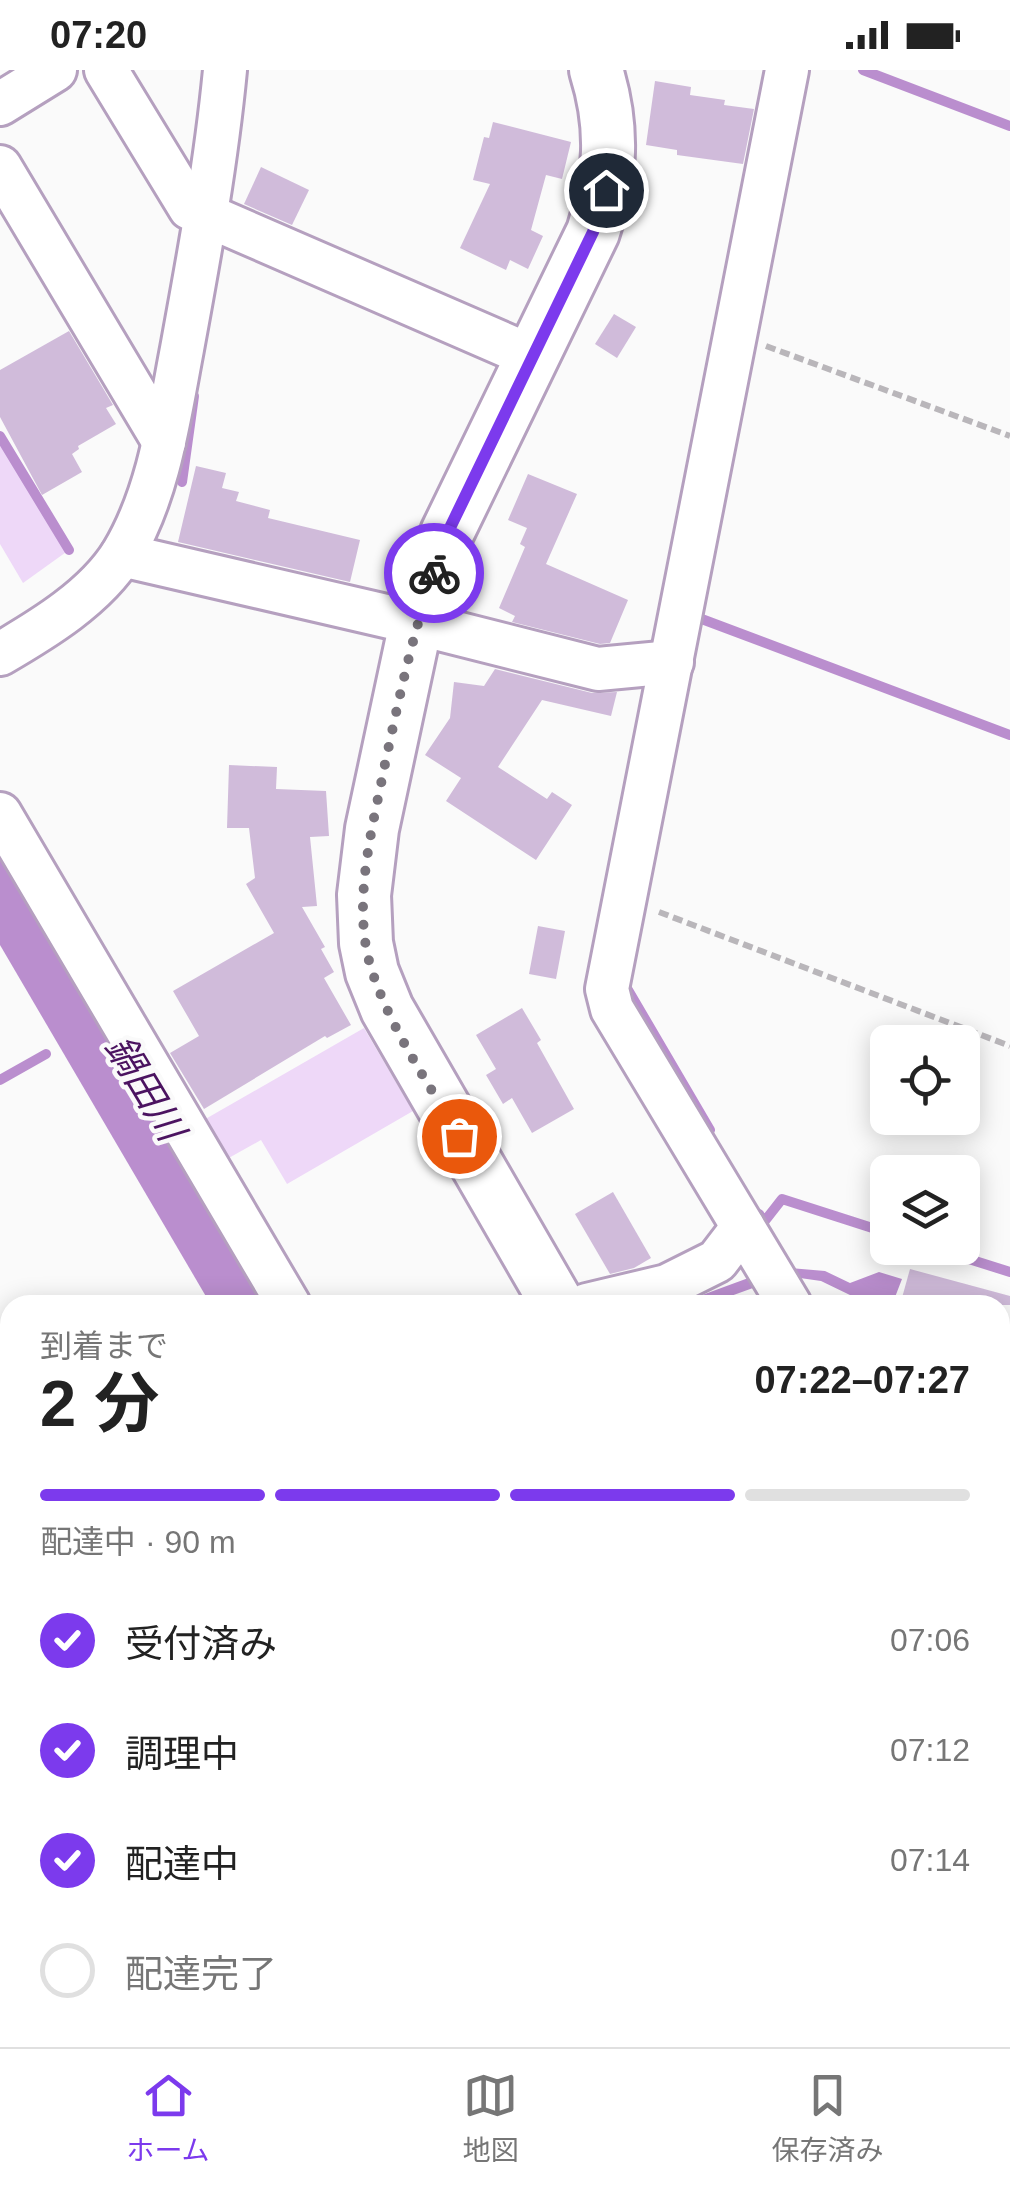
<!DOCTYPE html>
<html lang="ja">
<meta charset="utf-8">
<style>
:root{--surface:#fff;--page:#f2f2f2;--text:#222;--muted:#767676;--line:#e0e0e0;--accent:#7c3aed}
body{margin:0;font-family:Helvetica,"Noto Sans JP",sans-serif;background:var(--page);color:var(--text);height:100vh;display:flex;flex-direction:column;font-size:38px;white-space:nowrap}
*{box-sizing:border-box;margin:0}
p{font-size:32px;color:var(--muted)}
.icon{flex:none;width:55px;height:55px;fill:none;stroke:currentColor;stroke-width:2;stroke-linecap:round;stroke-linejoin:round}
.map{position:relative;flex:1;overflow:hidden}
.sheet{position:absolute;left:0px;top:1225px;width:1010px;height:752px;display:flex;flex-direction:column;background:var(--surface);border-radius:30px 30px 0 0;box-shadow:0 5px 25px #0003}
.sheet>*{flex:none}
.fabs{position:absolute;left:870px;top:955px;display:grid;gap:20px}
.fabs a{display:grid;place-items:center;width:110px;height:110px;border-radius:15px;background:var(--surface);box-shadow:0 5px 25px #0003;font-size:50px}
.pin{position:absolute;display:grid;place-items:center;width:85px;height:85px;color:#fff;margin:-42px;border:5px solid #fff;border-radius:50%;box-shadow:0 2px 10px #0007}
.courier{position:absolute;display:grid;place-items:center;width:100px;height:100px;margin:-50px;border:8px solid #7c3aed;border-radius:50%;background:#fff;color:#222;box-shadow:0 2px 12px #0007}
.summary em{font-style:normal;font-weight:700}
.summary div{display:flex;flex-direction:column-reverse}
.summary{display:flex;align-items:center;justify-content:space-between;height:170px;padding:0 40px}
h1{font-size:65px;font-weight:700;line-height:75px}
.bar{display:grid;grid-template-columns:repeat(4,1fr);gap:15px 10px;align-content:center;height:120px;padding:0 40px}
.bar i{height:12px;border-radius:8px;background:var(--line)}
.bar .current{background:var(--accent)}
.bar p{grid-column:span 4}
ol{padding:0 40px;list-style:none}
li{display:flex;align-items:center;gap:30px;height:110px}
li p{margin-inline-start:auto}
li .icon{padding:10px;border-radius:50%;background:var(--accent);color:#fff;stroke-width:4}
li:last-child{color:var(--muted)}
li i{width:55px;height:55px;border:5px solid var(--line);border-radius:50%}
.status{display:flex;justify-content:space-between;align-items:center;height:70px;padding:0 50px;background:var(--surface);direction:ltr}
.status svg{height:28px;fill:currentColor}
.menu{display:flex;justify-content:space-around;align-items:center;height:140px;border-top:2px solid var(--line);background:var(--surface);font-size:28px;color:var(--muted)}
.menu a{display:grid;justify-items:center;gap:5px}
.menu .current{color:var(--accent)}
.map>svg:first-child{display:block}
</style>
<div class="status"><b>07:20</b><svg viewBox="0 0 49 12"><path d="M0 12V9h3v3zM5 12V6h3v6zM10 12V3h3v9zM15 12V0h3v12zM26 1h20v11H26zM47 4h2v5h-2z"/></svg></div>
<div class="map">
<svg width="1010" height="1977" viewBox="0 0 1010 1977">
<rect width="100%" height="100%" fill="#fafafa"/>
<g fill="#eed8f8">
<polygon points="0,366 69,480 23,513 0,474"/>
<polygon points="364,958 413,1041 287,1114 261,1070 218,1094 195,1055"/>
</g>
<g fill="#ba8ece">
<polygon points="0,786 267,1235 211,1235 0,875"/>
<polygon points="778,1197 825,1201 850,1213 879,1202 902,1209 892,1235 858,1235 852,1226 821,1211 786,1206 706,1235 675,1235"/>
</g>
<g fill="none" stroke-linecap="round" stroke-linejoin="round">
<g stroke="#ba8ece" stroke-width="10">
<polyline points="863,0 1010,56"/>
<polyline points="0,366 69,480"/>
<polyline points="182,412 194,326"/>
<polyline points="699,548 1010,665"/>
<polyline points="628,920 710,1060"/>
<polyline points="0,1010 46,984"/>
<polyline points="759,1144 764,1152 782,1129 888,1163"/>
<polyline points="934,1178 1010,1202"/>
<polyline points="248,1968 253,1977"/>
<polyline points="612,1968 612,1977"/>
</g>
</g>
<g fill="#d0bbda">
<polygon points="655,11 691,17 690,25 725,30 724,35 754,39 743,94 677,85 677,80 646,75"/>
<polygon points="493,52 571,72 562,109 546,105 531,160 543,166 528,199 510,190 506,200 460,178 490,114 473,110 484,67 489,68"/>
<polygon points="261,97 309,120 292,155 244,134"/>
<polygon points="614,244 636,257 617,288 595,274"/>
<polygon points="69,261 113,335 106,338 116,354 78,376 79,379 72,384 82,402 42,425 0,347 0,300"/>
<polygon points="196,396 226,403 222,418 239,422 236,431 270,440 268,448 360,470 350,512 178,472"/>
<polygon points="528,404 577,424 546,494 628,530 610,573 600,574 512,552 515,546 499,538 525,477 520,474 527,458 508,450"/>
<polygon points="495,599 592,623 617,622 611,646 542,630 498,697 547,729 552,722 572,735 536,790 446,731 461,708 425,685 450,648 454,612 484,616"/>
<polygon points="229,695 277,697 276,719 326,721 329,766 310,767 317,836 302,837 325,877 321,879 334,902 324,908 351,955 327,968 325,966 204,1039 170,983 199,966 173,921 274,863 246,814 255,808 249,758 227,758"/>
<polygon points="538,856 565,861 556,909 529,904"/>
<polygon points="522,938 541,970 537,973 574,1039 532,1063 512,1028 503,1034 486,1005 496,999 476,965"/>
<polygon points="613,1122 651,1188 634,1198 610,1204 575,1144"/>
<polygon points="910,1199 1010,1226 1010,1235 900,1235"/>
</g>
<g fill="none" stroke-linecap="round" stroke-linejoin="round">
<g stroke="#b5a0bf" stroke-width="48">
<g id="minor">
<polyline points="106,0 190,138 533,287"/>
<polyline points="787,0 607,919 612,939 790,1235"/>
<polyline points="0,34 55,0"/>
<polyline points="0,97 164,372"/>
<polyline points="122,485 416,553 598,599 672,592"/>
<path d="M0,584c43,-25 96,-57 123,-101 36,-60 46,-136 59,-204 17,-93 34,-185 43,-279"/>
<polyline points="0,744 289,1235"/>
<polyline points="587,1235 667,1216 717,1191 743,1157"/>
<polyline points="0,1441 10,1436"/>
<polyline points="0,1577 10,1595"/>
<polyline points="1000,1680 1010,1604"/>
<polyline points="1000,1866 1005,1918 1000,1946"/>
<polyline points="0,1958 11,1977"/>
<polyline points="223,1968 229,1977"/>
<polyline points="799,1968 803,1977"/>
<polyline points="916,1977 920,1968"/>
<polyline points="960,1977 963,1968"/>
</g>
</g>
<g stroke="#b5a0bf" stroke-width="58">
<g id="major">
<path d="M558,1235l-171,-296 -15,-37 -6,-29 -2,-48 8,-66 44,-206 31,-90 146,-301c18,-56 21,-105 3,-162"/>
<polyline points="732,1977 747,1968"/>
</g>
</g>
<g stroke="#b9b6ba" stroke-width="6" stroke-dasharray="10 5" stroke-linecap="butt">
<polyline points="766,276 1010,366"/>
<polyline points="659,842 1010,976"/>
</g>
<use href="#minor" stroke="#fff" stroke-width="42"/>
<use href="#major" stroke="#fff" stroke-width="52"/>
</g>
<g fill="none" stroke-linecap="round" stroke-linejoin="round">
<path stroke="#79747c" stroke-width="10" stroke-dasharray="0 18" d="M434,503c-22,62 -35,126 -49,191 -13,67 -35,144 -12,210 19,57 56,110 86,162"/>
<polyline stroke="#7c3aed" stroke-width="12" points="434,503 447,464 593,162 606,120"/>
</g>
<g text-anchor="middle" stroke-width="9" stroke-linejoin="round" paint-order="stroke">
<g font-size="38" font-style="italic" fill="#4b1360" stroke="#fafafa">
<text transform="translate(145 1018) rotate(59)" y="13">鍋田川</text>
</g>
</g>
</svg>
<div class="fabs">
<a><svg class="icon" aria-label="locate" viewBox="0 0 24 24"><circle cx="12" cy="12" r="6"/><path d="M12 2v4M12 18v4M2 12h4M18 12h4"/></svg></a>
<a><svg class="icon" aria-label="layers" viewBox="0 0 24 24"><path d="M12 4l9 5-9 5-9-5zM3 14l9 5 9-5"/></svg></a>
</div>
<div class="pin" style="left:459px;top:1066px;background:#ea580c"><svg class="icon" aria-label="bag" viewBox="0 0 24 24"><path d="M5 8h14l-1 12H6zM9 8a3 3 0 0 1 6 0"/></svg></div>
<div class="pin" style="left:606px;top:120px;background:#1f2937"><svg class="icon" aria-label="home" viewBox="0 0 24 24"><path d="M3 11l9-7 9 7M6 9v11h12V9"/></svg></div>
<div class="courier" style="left:434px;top:503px"><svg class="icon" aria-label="bike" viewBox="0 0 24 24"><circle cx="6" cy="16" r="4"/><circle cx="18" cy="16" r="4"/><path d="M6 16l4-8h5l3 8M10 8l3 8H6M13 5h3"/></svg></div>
<section class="sheet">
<div class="summary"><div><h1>2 分</h1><p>到着まで</p></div><em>07:22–07:27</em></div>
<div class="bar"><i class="current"></i><i class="current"></i><i class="current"></i><i></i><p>配達中 · 90 m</p></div>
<ol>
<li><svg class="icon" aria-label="check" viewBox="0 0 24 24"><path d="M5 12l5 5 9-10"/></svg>受付済み<p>07:06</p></li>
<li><svg class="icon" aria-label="check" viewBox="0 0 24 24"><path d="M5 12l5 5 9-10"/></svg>調理中<p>07:12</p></li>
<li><svg class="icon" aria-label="check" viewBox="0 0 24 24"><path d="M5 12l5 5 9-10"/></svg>配達中<p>07:14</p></li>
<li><i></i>配達完了</li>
</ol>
</section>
</div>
<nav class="menu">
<a class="current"><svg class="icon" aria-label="home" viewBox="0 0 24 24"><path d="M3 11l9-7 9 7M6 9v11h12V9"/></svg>ホーム</a>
<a><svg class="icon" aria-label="map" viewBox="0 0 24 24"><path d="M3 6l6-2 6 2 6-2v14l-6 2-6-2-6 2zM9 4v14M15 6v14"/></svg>地図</a>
<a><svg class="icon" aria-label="saved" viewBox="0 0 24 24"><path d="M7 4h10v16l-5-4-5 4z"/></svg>保存済み</a>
</nav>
